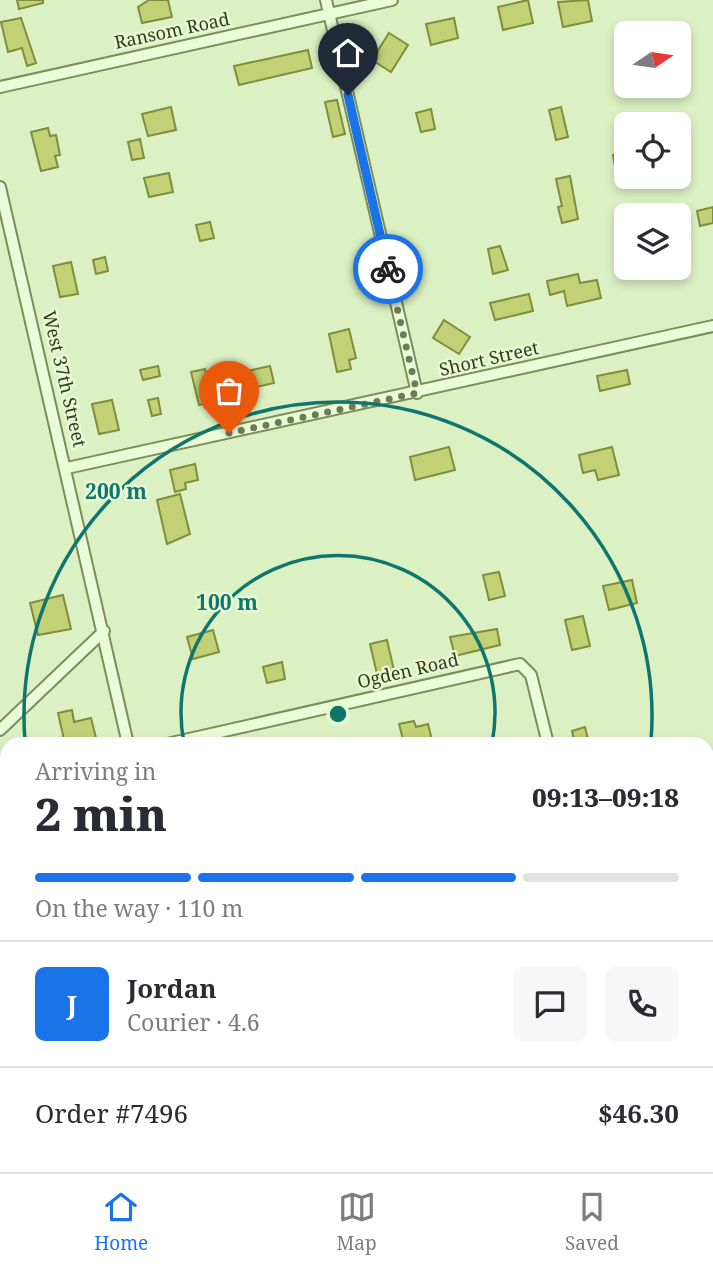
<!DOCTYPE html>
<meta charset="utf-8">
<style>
:root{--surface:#fff;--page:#f7f7f7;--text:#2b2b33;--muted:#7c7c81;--line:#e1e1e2;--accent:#1a73e8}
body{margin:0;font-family:"Noto Serif",serif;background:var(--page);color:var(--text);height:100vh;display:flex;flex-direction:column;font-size:26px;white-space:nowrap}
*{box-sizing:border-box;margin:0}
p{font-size:23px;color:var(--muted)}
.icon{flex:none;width:38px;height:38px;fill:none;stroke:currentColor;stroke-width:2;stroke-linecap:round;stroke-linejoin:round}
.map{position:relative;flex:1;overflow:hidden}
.panel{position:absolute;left:0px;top:737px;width:714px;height:436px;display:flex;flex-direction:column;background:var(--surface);border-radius:21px 21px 0 0;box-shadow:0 4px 10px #0003}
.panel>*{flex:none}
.needle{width:46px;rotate:77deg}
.buttons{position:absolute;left:614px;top:21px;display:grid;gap:14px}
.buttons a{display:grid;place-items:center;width:77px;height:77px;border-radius:10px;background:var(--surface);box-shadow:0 4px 10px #0003;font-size:35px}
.pin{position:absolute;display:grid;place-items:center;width:60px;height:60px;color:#fff;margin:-72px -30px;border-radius:50% 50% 50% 0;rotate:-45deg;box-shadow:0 0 7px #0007}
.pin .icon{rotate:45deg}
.courier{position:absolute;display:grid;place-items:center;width:70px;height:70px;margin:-35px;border:5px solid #1a73e8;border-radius:50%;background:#fff;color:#222;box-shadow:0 2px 9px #0007}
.summary em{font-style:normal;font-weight:800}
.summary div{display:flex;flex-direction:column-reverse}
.summary{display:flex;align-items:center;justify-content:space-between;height:119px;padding:0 35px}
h1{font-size:46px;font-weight:800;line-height:52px}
.bar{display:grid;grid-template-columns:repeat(4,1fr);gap:10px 7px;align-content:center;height:84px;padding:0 35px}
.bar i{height:9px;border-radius:5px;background:var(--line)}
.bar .on{background:var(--accent)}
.bar p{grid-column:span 4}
.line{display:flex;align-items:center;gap:18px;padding:0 35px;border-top:2px solid var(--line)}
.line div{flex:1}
.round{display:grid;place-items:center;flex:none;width:74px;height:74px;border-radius:10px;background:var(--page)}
.dock{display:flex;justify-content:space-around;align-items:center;height:98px;border-top:2px solid var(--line);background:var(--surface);font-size:19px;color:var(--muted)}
.dock a{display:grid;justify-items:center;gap:4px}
.dock .on{color:var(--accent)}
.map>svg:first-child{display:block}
</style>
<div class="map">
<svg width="713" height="1172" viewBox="0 0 713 1172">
<rect width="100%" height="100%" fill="#dcf1c3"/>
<g fill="#c2d176" stroke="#818d3d" stroke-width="2">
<polygon points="17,0 43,0 43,3 19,9"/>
<polygon points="149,0 168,0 172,17 142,23 138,7"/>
<polygon points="528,0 533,23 503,30 498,7"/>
<polygon points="588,0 592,21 563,27 558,2"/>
<polygon points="21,18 36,63 27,66 22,48 8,52 1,22"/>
<polygon points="454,18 458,38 431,45 426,24"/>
<polygon points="389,33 408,45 391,72 372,60"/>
<polygon points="308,50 312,68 239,85 234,66"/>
<polygon points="337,100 345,134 333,137 325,102"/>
<polygon points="171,107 176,130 148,136 142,114"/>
<polygon points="561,107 568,137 556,140 549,110"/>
<polygon points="431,109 435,129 421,132 416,113"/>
<polygon points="48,128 50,136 56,135 60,155 55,156 58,167 41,171 31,132"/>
<polygon points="140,139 144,158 132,160 128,142"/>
<polygon points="626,152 626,164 615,166 613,155"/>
<polygon points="169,173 173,192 149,197 144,178"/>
<polygon points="570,176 578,219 562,223 558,207 562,206 556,179"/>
<polygon points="713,207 713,223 700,226 697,211"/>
<polygon points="210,222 214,238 200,241 196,225"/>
<polygon points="500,246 508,270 493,274 488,249"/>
<polygon points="105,257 108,271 96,274 93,260"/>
<polygon points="71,262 78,294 60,297 53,266"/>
<polygon points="578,274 580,283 597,280 601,298 567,306 564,291 550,295 547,281"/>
<polygon points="529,294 533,311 495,320 490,303"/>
<polygon points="444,320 470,337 459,354 433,338"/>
<polygon points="349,329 356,358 349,360 351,369 337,372 329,334"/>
<polygon points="158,366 160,376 143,380 140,370"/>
<polygon points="270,366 274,383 247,389 243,372"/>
<polygon points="205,369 207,376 215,374 216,381 223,380 228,398 199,405 191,372"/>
<polygon points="627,370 630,384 600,391 597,376"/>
<polygon points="158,398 161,414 152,416 148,400"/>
<polygon points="112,400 119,430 99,434 92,404"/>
<polygon points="449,447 455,470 415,480 410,457"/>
<polygon points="612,447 619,475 598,480 595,470 583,473 579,455"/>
<polygon points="195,464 198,480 185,483 186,489 175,492 170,470"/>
<polygon points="180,494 190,534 167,544 157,500"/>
<polygon points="499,572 505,596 489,600 483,575"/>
<polygon points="632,580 637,603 609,610 603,586"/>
<polygon points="63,595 71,629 38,635 30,603"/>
<polygon points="583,616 590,646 572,650 565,620"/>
<polygon points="497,629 500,645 455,656 450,637"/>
<polygon points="213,630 219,652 193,659 187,637"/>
<polygon points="387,640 394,670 377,674 370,644"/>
<polygon points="282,662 285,679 267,683 263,667"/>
<polygon points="72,710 74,722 91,718 97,742 65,744 58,713"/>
<polygon points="414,721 416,727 428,724 433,744 422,744 421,739 404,743 399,724"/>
<polygon points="585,727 589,744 575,744 572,731"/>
</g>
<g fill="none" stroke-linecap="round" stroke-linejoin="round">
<g stroke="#7d8c58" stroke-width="14">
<g id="street">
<polyline points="326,0 417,393"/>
<polyline points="0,87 392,0"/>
<polyline points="0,187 128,744"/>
<polyline points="67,468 713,326"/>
<polyline points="0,730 104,631"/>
<polyline points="167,744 520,664 531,675 548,744"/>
<polyline points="707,916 713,940"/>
<polyline points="707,1095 713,1093"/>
<polyline points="207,1166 209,1172"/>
<polyline points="372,1172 400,1166"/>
</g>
</g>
<use href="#street" stroke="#eafbd7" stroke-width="10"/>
</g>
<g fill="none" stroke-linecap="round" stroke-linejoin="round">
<polyline stroke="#6f7b57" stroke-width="7" stroke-dasharray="0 12.6" points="229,433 417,393 388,269"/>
<polyline stroke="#1a73e8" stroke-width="9" points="348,95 388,269"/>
</g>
<g fill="none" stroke="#0f766e" stroke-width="3.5">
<path d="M184 743A157 157 0 1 1 492 743"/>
<path d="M25 741A314 314 0 1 1 651 741"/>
</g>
<g text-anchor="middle" stroke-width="5" stroke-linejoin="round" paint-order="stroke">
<g font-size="18" fill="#343b1d" stroke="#e7f8d3">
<text transform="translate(172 31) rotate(-12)" y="6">Ransom Road</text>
<text transform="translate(489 359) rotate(-13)" y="6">Short Street</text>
<text transform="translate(64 379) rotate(77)" y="6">West 37th Street</text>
<text transform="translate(408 671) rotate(-13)" y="6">Ogden Road</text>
</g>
</g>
<circle cx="338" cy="714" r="10" fill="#0f766e" stroke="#e7f8d3" stroke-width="3.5"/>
<g font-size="21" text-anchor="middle" font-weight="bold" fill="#0f766e" stroke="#e7f8d3" stroke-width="5" stroke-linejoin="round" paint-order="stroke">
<text x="116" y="499">200 m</text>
<text x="227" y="610">100 m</text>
</g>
</svg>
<div class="buttons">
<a><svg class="needle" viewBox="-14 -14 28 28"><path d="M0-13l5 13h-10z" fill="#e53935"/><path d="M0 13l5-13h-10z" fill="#7c7c81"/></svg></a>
<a><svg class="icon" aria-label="locate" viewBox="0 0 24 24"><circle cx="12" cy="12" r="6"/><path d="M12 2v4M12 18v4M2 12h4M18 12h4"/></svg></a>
<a><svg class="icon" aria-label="layers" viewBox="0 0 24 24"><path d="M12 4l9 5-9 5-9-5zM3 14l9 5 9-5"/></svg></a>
</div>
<div class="pin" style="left:229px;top:433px;background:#ea580c"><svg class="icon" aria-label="bag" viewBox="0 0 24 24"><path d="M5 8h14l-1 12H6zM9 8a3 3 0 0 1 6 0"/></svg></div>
<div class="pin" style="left:348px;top:95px;background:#1f2937"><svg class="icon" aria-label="home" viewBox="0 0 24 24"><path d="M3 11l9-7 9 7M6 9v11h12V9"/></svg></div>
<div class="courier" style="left:388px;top:269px"><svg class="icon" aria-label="bike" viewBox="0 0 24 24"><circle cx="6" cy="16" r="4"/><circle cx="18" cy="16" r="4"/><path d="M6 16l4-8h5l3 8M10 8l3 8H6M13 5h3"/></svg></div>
<section class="panel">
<div class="summary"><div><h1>2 min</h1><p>Arriving in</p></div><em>09:13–09:18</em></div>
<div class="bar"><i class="on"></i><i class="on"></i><i class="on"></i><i></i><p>On the way · 110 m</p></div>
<div class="line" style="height:126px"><b class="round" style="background:var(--accent);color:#fff">J</b><div><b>Jordan</b><p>Courier · 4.6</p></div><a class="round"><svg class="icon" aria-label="chat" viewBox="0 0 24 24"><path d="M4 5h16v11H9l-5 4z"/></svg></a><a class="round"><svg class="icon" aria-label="phone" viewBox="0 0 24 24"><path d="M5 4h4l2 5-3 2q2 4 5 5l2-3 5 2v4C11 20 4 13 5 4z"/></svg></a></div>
<div class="line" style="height:91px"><div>Order #7496</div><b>$46.30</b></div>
</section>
</div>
<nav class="dock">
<a class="on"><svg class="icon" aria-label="home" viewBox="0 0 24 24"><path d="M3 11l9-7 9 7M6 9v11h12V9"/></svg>Home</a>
<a><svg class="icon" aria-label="map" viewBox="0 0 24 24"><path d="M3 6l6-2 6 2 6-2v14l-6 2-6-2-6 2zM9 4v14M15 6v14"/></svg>Map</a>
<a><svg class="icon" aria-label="saved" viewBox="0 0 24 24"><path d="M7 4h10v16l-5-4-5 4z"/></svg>Saved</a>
</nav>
